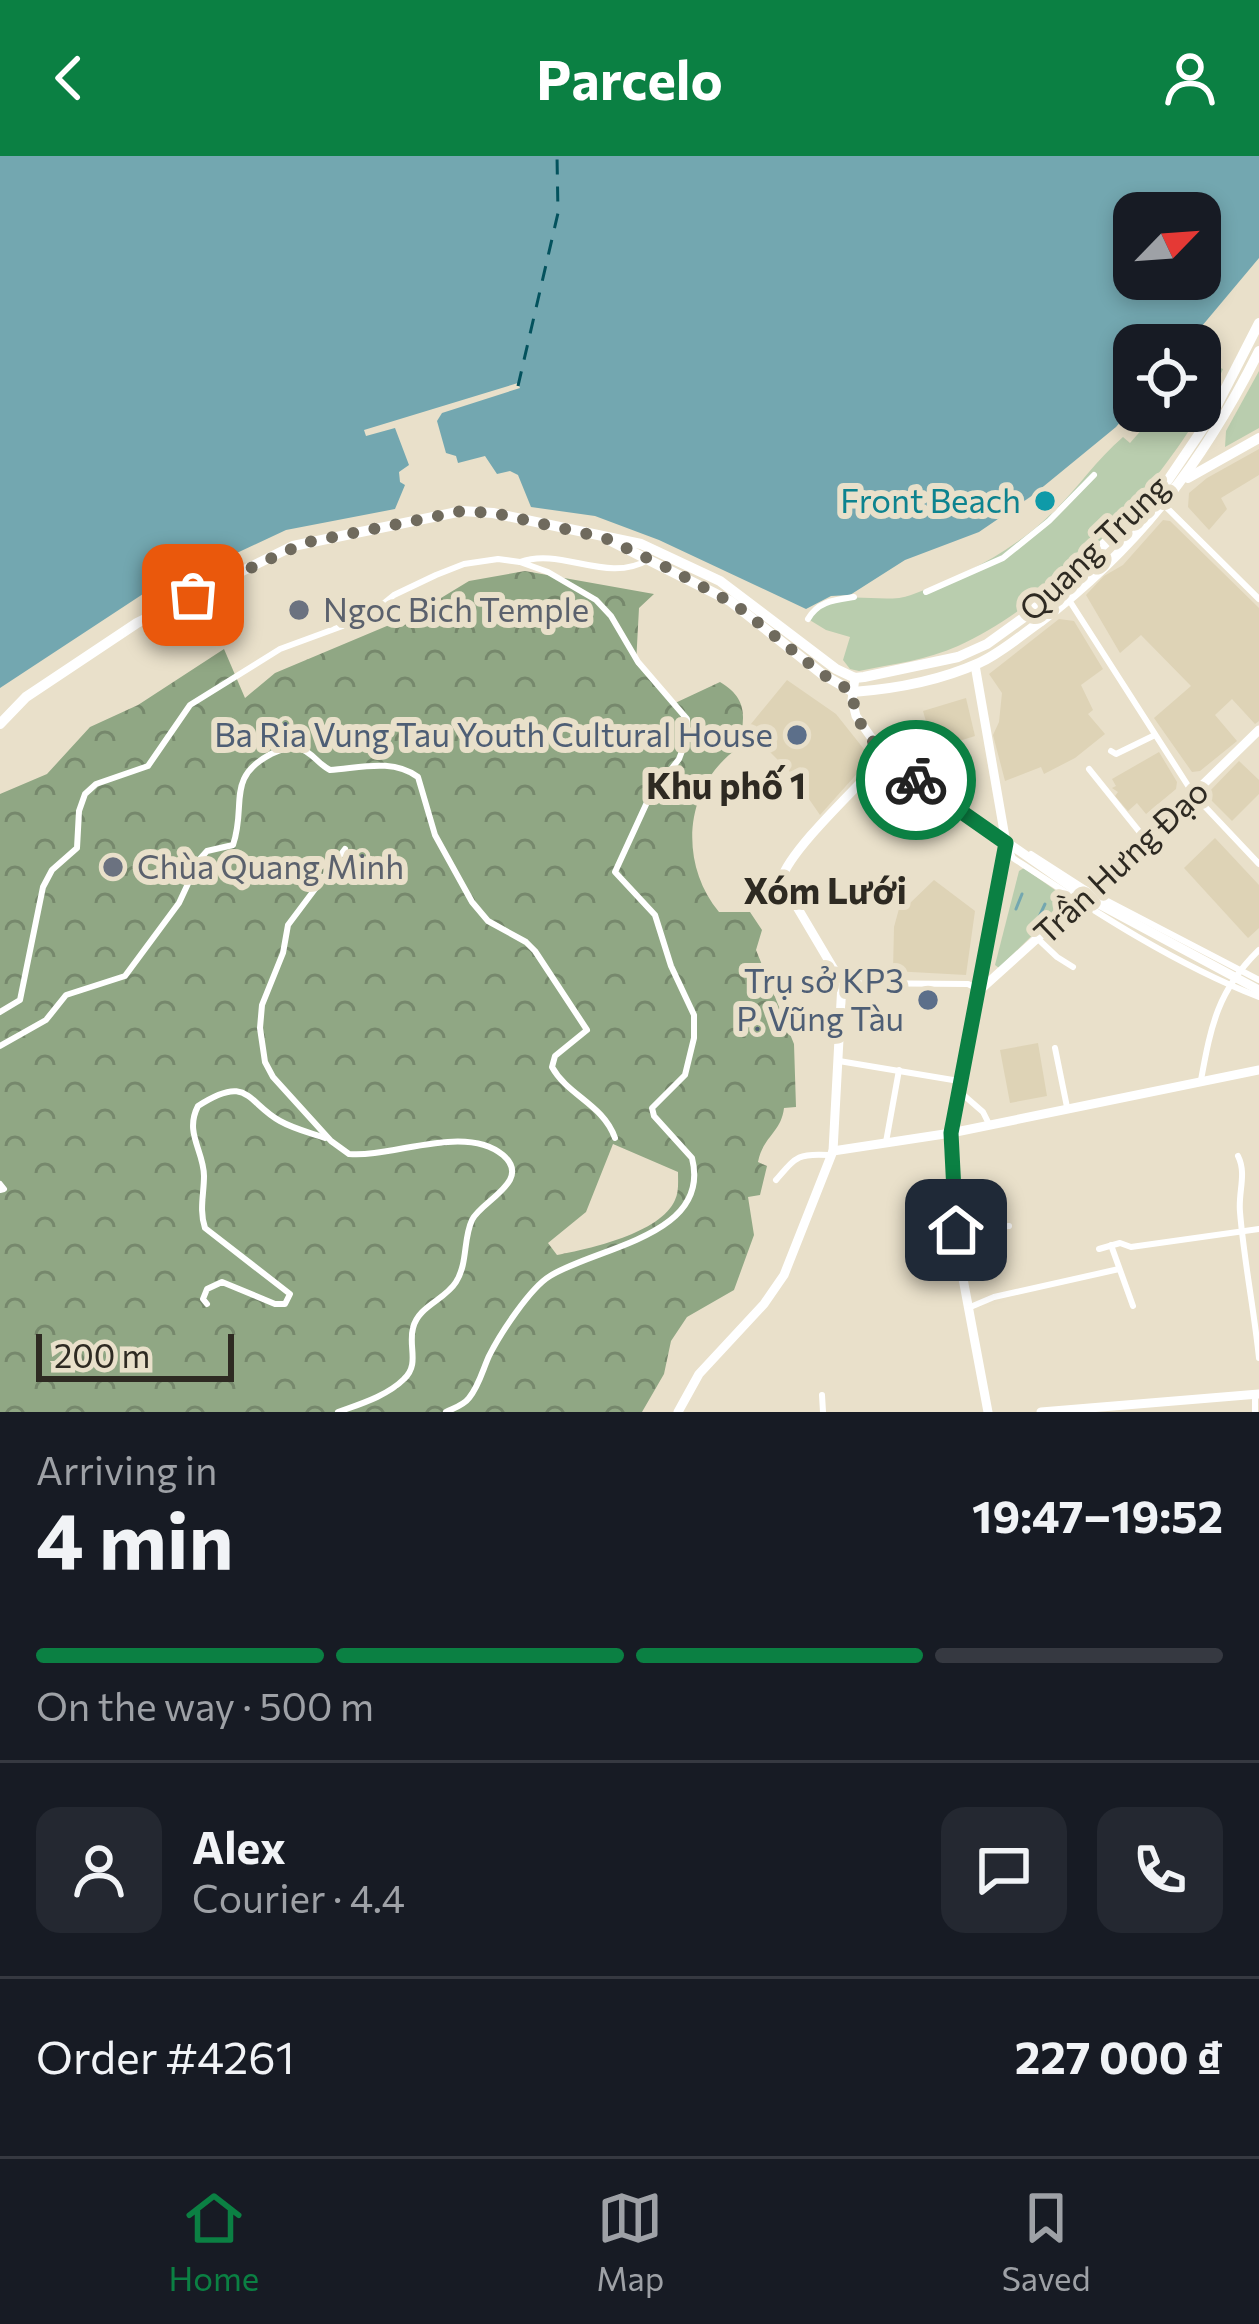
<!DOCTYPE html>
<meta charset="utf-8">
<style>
:root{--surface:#171b24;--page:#242831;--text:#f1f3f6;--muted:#9ea1a6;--line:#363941;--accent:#0b8043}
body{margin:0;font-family:Commissioner,sans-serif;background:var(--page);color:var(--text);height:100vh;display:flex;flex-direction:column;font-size:45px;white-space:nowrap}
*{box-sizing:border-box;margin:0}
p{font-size:39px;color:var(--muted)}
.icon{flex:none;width:66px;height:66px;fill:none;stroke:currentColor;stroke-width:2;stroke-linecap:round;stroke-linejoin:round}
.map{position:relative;height:1256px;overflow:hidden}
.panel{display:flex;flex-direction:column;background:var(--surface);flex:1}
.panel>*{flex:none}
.needle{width:78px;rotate:65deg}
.tools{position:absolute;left:1113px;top:36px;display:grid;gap:24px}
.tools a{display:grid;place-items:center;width:108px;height:108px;border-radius:24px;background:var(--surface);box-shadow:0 6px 18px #0003;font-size:60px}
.scale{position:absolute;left:36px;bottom:30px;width:198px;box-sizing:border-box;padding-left:12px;border:6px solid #2e2a22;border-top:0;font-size:33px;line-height:42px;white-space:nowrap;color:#2e2a22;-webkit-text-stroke:9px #e9e0ca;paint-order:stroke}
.pin{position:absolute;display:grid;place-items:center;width:102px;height:102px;color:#fff;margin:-51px;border-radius:24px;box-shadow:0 6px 18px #0006}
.courier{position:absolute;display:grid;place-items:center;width:120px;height:120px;margin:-60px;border:9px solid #0b8043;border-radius:50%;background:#fff;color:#222;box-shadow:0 3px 15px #0007}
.overview em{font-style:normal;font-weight:700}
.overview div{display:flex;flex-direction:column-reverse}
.overview{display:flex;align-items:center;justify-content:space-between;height:204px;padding:0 36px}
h1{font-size:78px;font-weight:700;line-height:90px}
.bar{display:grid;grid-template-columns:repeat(4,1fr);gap:18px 12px;align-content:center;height:144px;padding:0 36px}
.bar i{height:15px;border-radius:9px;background:var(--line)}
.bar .current{background:var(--accent)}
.bar p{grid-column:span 4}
.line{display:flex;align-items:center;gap:30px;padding:0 36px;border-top:3px solid var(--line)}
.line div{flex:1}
.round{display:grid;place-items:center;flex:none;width:126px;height:126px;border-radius:24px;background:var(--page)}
header{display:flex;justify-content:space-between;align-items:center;height:156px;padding:0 36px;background:var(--accent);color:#fff;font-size:54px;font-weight:700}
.tabs{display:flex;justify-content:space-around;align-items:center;height:168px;border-top:3px solid var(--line);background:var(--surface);font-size:33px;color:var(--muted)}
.tabs a{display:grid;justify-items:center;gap:6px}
.tabs .current{color:var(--accent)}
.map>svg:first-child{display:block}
</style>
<header><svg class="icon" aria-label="back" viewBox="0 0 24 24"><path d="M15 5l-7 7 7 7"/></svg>Parcelo<svg class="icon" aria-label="person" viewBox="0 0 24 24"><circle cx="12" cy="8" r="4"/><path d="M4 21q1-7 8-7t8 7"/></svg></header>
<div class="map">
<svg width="1259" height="1256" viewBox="0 0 1259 1256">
<defs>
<pattern id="forest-crowns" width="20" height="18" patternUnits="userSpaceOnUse" patternTransform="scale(3)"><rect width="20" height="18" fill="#90a784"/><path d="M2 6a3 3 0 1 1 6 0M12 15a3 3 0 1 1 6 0" fill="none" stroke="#76886c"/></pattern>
</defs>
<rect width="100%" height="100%" fill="#e9e0ca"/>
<g fill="#ded3b6">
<polygon points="1259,293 1259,319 1221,342 1227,353 1209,374 1188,351 1189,337 1207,322"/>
<polygon points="1163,364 1170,365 1259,452 1259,565 1255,568 1232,543 1215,559 1237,585 1200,615 1192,616 1154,562 1191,530 1141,479 1120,497 1086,439 1104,420 1123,409"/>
<polygon points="1059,463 1074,465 1103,513 1081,529 1093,554 1088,558 1105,578 1075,602 1044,618 1041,611 1005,625 993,579 999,566 1002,537 989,518"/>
<polygon points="787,524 836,558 871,602 820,659 791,617 770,596 742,579"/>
<polygon points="966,542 975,580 934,593 923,555"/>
<polygon points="1159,596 1177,626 1176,633 1146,658 1137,647 1128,655 1115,640 1118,636 1112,632 1116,630 1112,623"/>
<polygon points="1239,605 1259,624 1259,638 1232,665 1206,639"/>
<polygon points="1215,682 1259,729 1259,772 1248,782 1184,712"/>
<polygon points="934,724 975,755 966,819 893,815 894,771 900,749 907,750"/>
<polygon points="1038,887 1047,940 1010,947 1000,894"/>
</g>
<path fill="url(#forest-crowns)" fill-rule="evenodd" d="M525,415l129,23 -15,14 -3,56 37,40 47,-22c29,17 25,37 18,66 -54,38 -60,114 -19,164h31l12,18 -6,20 38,94 2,63 -12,1c-3,25 -21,28 -26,54l9,4 -7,29 -12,2 6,38 -20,55 -47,27 -16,24 -7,33 -22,38h-642v-618l47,-20 43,-47 48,-22 86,-56 21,49 30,-25 138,-58 56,-34zM613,988l65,28c0,9 1,20 -3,28 -14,33 -86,49 -118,55l-9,-12 38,-31z"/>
<g fill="#b9cdae">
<path d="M1218,211l5,2c-45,101 -163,231 -265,277 -31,14 -65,18 -99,25l-9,-2 -7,-9 7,-23 -24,-7 -18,-11c22,-37 72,-12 103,-24 52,-18 104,-45 143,-84 25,-24 42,-51 69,-74l7,6 28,-32h42v-27l12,-7z"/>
<polygon points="1259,215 1259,272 1225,291 1226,275"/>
<polygon points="1024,712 1062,739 1065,747 999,812 995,809 1019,715"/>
</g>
<path fill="#73a7b0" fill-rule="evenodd" d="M0,0h1259v102l-73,87h-52v61l-18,21 -83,68 -54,37 -74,28 -55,35 -19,1 -25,13 -147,-69 -64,-24 -64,-9 -13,-32 -8,-4 -13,3 -12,-18 -27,7 -2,-7 -10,-3 -9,-32 5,-8 78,-25 -2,-5 -154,47 2,6 29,-8 14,37 -10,7 1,10 5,3 -10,24 -109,21 -90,42h-14l-14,-12 -18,5v17l-7,12 -143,94zM1134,57h66v66h-66z"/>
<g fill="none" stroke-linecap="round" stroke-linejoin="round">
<g stroke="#73a7b0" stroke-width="3">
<polyline points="1016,753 1022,738"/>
<polyline points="1039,761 1045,748"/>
</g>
<polyline stroke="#03525d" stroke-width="3" stroke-dasharray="15 12" stroke-linecap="butt" points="518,230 558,57 557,0"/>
<g stroke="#fff" stroke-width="6">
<polyline points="1154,339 1259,443"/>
<polyline points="926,436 1003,402 1049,365 1094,319"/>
<polyline points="1069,444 1194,639 1259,708"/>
<path d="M808,463c10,-18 27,-19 46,-22"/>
<polyline points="1111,595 1116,598 1155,579"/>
<polyline points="1089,613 1146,684"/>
<path d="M1008,690l5,12c78,51 159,105 246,139"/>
<polyline points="1031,698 1090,736 1259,824"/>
<polyline points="1038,783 1057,801 1073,811"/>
<polyline points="842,827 968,828 980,834"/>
<polyline points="0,856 20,844 43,731 52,714 77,692 79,655 85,638 96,628 148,610 190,549 280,493 367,461 394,439 436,419 464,408 498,403 520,406"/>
<path d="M0,890l46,-26 20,-25 59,-19 54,-73 20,-43 8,-9 26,-6c14,-40 -8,-67 38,-91 9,-4 18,-8 28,-6 12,3 19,16 31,22 30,-2 62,-12 88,7l17,58 37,67 16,19 38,21 9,9 52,79 -32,26 -3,11c16,29 51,37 63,71"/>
<polyline points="1055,892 1067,951"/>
<polyline points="839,905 959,925"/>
<path d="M1201,924c10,-55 17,-90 58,-130"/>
<polyline points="960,936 983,956 989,968"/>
<polyline points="886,986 899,914"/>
<path d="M1238,1000c9,18 0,36 2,56 4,49 14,97 19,146"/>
<path d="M776,1024c20,-23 21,-27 53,-25"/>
<polyline points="0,1028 4,1033 0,1034"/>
<polyline points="957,1074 1009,1070"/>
<polyline points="1111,1089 1133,1150"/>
<polyline points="1099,1093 1120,1087 1131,1091 1259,1073"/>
<path d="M207,1148l-4,-5 4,-10 15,-7 53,22h10l5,-10 -85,-66c-6,-18 -1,-34 -1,-52 0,-25 -20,-43 -6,-70 51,-33 49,-3 82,15 14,8 31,12 45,17"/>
<polyline points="968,1152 994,1141 1119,1113"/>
<polyline points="822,1239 823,1256"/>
<path d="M338,1256c22,-8 49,-16 66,-33 16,-15 4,-32 9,-51 5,-22 32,-28 43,-46 12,-19 7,-43 16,-62 9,-19 61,-39 31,-65 -38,-32 -111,3 -154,-1l-18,-13 -58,-64 -8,-15 -5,-34 2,-23 21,-52 5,-28 57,-76"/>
<path d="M446,1256c8,-4 18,-7 23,-14 10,-12 14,-29 20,-42 11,-22 41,-68 61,-80 46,-29 162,-40 142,-118l-38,-42 -2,-8 33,-33 9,-37v-23l-23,-49 -16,-51 -40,-43 34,-74 30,-39 8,-21v-19l-49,-57 -27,-46 -15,-16 -48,-28 -28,-10c42,-15 86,22 128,-2"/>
<polyline points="1255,1256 1255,1239"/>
</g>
<g stroke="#fff" stroke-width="9">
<polyline points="975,509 1006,687 949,993 958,1096 988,1256"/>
<polyline points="855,522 852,544 856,560 885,601 1084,740 1259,834"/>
<polyline points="980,834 1146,684 1259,574"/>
<polyline points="833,995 951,977 1259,914"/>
<path d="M678,1256l21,-38 65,-70 20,-29 49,-124 9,-168 -61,-103c9,-31 79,-95 104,-123"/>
<polyline points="1041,1256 1259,1238"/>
</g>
<g stroke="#fff" stroke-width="10">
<polyline points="1188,322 1259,282"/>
<path d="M605,382l125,63 92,73 31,18c41,-3 88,-12 126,-29 22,-10 41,-27 61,-41 99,-75 164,-161 219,-271"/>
<polyline points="0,568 26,541 137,467 293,390 462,355 493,357 641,388 720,425 836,513 855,522 864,521 958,501 987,488 1030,457 1127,367 1168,324 1212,259 1259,167"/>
</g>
</g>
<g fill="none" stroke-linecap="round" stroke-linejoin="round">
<path stroke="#6f6a5d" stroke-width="12" stroke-dasharray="0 21.6" d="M193,439l111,-52 158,-32 32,2 111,25 65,31 66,36 86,69 31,18c-1,38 35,67 63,88"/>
<polyline stroke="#0b8043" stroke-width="15" points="916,624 1006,687 951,977 956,1074"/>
</g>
<circle fill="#0f9aa8" stroke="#e9e0ca" stroke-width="4.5" cx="1045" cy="345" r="12"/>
<g fill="#6b7280" stroke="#e9e0ca" stroke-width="4.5">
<circle cx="299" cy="454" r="12"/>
<circle cx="113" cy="711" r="12"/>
</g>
<g fill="#5c6f8a" stroke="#e9e0ca" stroke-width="4.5">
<circle cx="797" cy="579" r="12"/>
<circle cx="928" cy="844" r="12"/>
</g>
<g text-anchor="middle" stroke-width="12" stroke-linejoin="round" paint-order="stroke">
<g font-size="33" fill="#0d838f" stroke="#e9e0ca" text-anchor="end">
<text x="1021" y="357">Front Beach</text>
</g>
<g font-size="33" fill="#2e2a22" stroke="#e9e0ca">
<text transform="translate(1094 392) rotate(-44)" y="12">Quang Trung</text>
<text transform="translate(1121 706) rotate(-43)" y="12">Trần Hưng Đạo</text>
</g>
<g font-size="33" fill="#5b616d" stroke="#e9e0ca" text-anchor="start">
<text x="323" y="466">Ngoc Bich Temple</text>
<text x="137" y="723">Chùa Quang Minh</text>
</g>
<g font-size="33" fill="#4e5e75" stroke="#e9e0ca" text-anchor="end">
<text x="773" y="591">Ba Ria Vung Tau Youth Cultural House</text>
<text x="904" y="837">Trụ sở KP3<tspan x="904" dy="38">P. Vũng Tàu</tspan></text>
</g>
<g font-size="36" font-weight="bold" fill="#2e2a22" stroke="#e9e0ca">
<text x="726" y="643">Khu phố 1</text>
<text x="825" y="748">Xóm Lưới</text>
</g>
</g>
</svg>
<div class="tools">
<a><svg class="needle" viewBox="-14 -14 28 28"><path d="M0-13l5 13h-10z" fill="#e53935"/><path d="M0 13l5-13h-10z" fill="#9ea1a6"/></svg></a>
<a><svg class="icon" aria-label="locate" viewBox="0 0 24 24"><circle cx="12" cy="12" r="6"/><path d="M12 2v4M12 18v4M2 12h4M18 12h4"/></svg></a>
</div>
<div class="scale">200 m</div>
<div class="pin" style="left:193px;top:439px;background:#ea580c"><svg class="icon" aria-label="bag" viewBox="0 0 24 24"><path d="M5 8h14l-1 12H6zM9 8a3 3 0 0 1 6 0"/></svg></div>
<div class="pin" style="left:956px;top:1074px;background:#1f2937"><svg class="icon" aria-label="home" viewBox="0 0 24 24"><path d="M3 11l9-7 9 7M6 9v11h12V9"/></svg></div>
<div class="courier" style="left:916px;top:624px"><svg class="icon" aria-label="bike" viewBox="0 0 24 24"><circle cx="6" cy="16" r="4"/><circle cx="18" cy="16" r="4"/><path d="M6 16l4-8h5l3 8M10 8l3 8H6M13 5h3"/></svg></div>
</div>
<section class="panel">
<div class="overview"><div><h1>4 min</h1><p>Arriving in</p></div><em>19:47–19:52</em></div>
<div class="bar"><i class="current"></i><i class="current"></i><i class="current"></i><i></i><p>On the way · 500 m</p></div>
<div class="line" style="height:216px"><a class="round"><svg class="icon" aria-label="person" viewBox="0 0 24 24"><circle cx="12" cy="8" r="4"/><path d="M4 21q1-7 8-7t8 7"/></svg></a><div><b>Alex</b><p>Courier · 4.4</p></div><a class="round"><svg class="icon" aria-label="chat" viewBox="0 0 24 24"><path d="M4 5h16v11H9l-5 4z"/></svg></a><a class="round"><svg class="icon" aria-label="phone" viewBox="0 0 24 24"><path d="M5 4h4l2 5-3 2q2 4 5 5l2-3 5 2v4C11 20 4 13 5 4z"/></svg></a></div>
<div class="line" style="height:156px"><div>Order #4261</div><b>227 000 ₫</b></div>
</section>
<nav class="tabs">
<a class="current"><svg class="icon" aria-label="home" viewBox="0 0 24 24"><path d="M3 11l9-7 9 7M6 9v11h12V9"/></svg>Home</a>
<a><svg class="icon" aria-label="map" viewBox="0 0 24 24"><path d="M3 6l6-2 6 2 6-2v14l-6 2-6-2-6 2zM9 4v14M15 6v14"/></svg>Map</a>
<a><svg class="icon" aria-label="saved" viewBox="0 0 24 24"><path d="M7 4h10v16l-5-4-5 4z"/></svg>Saved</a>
</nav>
